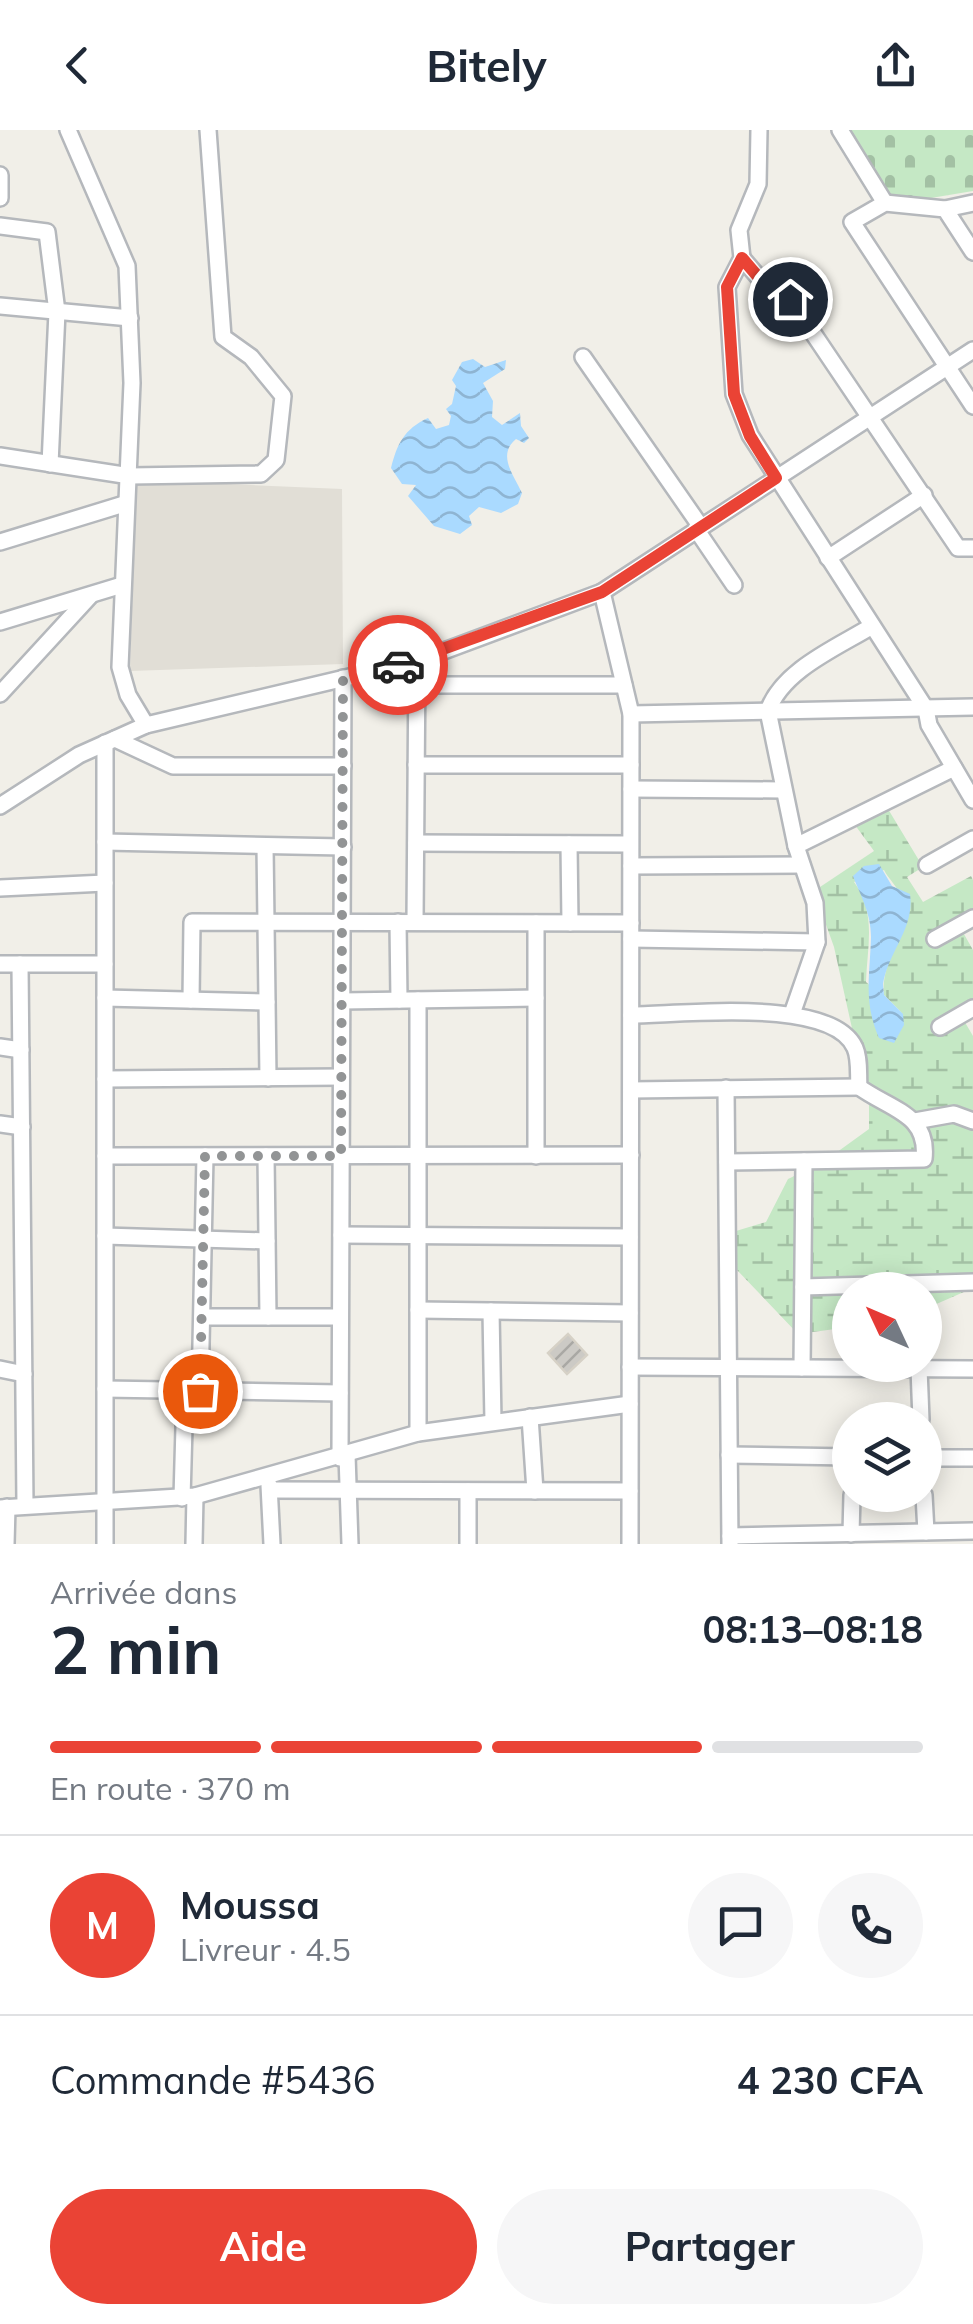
<!DOCTYPE html>
<html lang="fr">
<meta charset="utf-8">
<style>
:root{--surface:#fff;--page:#f6f6f7;--text:#1f2937;--muted:#747a83;--line:#e0e1e3;--accent:#ea4335}
body{margin:0;font-family:Mulish,sans-serif;background:var(--page);color:var(--text);height:100vh;display:flex;flex-direction:column;font-size:38px;white-space:nowrap}
*{box-sizing:border-box;margin:0}
p{font-size:32px;color:var(--muted)}
.icon{flex:none;width:55px;height:55px;fill:none;stroke:currentColor;stroke-width:2;stroke-linecap:round;stroke-linejoin:round}
.map{position:relative;height:1414px;overflow:hidden}
.details{display:flex;flex-direction:column;background:var(--surface);flex:1}
.details>*{flex:none}
.needle{width:65px;rotate:314deg}
.tools{position:absolute;left:832px;top:1142px;display:grid;gap:20px}
.tools a{display:grid;place-items:center;width:110px;height:110px;border-radius:50%;background:var(--surface);box-shadow:0 5px 25px #0003;font-size:50px}
.pin{position:absolute;display:grid;place-items:center;width:85px;height:85px;color:#fff;margin:-42px;border:5px solid #fff;border-radius:50%;box-shadow:0 2px 10px #0007}
.courier{position:absolute;display:grid;place-items:center;width:100px;height:100px;margin:-50px;border:8px solid #ea4335;border-radius:50%;background:#fff;color:#222;box-shadow:0 2px 12px #0007}
.summary em{font-style:normal;font-weight:700}
.summary div{display:flex;flex-direction:column-reverse}
.summary{display:flex;align-items:center;justify-content:space-between;height:170px;padding:0 50px}
h1{font-size:65px;font-weight:700;line-height:75px}
.bar{display:grid;grid-template-columns:repeat(4,1fr);gap:15px 10px;align-content:center;height:120px;padding:0 50px}
.bar i{height:12px;border-radius:8px;background:var(--line)}
.bar .selected{background:var(--accent)}
.bar p{grid-column:span 4}
.line{display:flex;align-items:center;gap:25px;padding:0 50px;border-top:2px solid var(--line)}
.line div{flex:1}
.round{display:grid;place-items:center;flex:none;width:105px;height:105px;border-radius:52px;background:var(--page)}
.button{display:flex;gap:20px;margin-top:auto;padding:20px 50px}
.button a{flex:1;height:115px;border-radius:60px;background:var(--accent);color:#fff;font-size:40px;font-weight:700;line-height:115px;text-align:center}
.button a+a{background:var(--page);color:var(--text)}
header{display:flex;justify-content:space-between;align-items:center;height:130px;padding:0 50px;background:var(--surface);font-size:45px;font-weight:700}
.map>svg:first-child{display:block}
</style>
<header><svg class="icon" aria-label="back" viewBox="0 0 24 24"><path d="M15 5l-7 7 7 7"/></svg>Bitely<svg class="icon" aria-label="share" viewBox="0 0 24 24"><path d="M12 15V3M7 8l5-5 5 5M5 13v7h14v-7"/></svg></header>
<div class="map">
<svg width="973" height="1414" viewBox="0 0 973 1414">
<defs>
<pattern id="wetland-marsh" width="20" height="14" patternUnits="userSpaceOnUse" patternTransform="scale(2.5)"><rect width="20" height="14" fill="#c5e8c5"/><path d="M1 5h8M5 5V1M11 12h8M15 12V8" fill="none" stroke="#a3c0a4"/></pattern>
<pattern id="cemetery-stones" width="16" height="16" patternUnits="userSpaceOnUse" patternTransform="scale(2.5)"><rect width="16" height="16" fill="#c5e8c5"/><path d="M2 7V4a2 2 0 0 1 4 0v3zM10 15v-3a2 2 0 0 1 4 0v3z" fill="#a3c0a4"/></pattern>
<pattern id="water-waves" width="16" height="10" patternUnits="userSpaceOnUse" patternTransform="scale(2.5)"><rect width="16" height="10" fill="#aadaff"/><path d="M0 5q4-4 8 0t8 0" fill="none" stroke="#8eb4d2"/></pattern>
<pattern id="building-hatch" width="6" height="6" patternUnits="userSpaceOnUse" patternTransform="scale(2.5)"><rect width="6" height="6" fill="#cccac5"/><path d="M-1 1l2-2M0 6l6-6M5 7l2-2" fill="none" stroke="#a9a8a4"/></pattern>
</defs>
<rect width="100%" height="100%" fill="#f1efe8"/>
<polygon fill="#e1ded6" points="136,350 342,359 343,534 130,541"/>
<path fill="url(#wetland-marsh)" fill-rule="evenodd" d="M888,679l35,58 -16,10 16,25 48,-26 2,4v31l-17,9 17,30v63l-10,6 10,17v77l-8,3 8,10v162l-48,21v-19h-75v37l-52,7 -61,-64 -1,-39 30,-9 22,-43 34,-16 47,-34v-24l-35,-158 -20,-56 60,-40 -19,-26zM884,740c4,8 15,19 16,25 9,39 -20,67 -16,100l19,19 -37,-32c1,-35 11,-69 -12,-100z"/>
<polygon fill="url(#cemetery-stones)" points="849,0 973,0 973,61 895,74"/>
<g fill="url(#water-waves)">
<path d="M473,229l12,8 21,-7 -1,9 -22,14 10,18 -1,16 10,8 18,-12 1,13 8,12 -5,5 -8,-4c-19,16 -3,35 6,54l-4,11 -17,9 -22,-6 -10,9 3,9 -12,9 -26,-8 -26,-30 8,-11 -14,-1 -11,-16c6,-24 13,-39 37,-50l8,11 13,-4 2,-9 -5,-7 6,-5 4,-18 -4,-6 10,-18z"/>
<path d="M879,734l13,22 18,8c5,34 -22,58 -27,90l1,11 19,19 1,11 -10,18 -15,-5c-16,-36 -9,-63 -8,-101 0,-24 -10,-40 -18,-61l11,-10z"/>
</g>
<polygon fill="url(#building-hatch)" stroke="#d6d1c6" stroke-width="2.5" points="568,1204 587,1225 567,1244 548,1223"/>
<g fill="none" stroke-linecap="round" stroke-linejoin="round">
<g stroke="#b5b8bc" stroke-width="20">
<g id="minor">
<polyline points="68,0 127,136 132,253 120,537 128,565 146,595"/>
<polyline points="759,0 758,54 739,100 742,128 727,157 734,264 750,305 926,579 929,595 973,670"/>
<polyline points="840,0 885,73"/>
<polyline points="0,45 0,68"/>
<polyline points="945,79 973,73"/>
<polyline points="0,96 47,102 57,182 50,334"/>
<polyline points="973,122 945,79 885,73 852,92 973,276"/>
<polyline points="742,128 760,149 790,169 958,418 973,418"/>
<polyline points="0,176 130,188"/>
<polyline points="583,227 701,397"/>
<polyline points="0,326 130,346 261,344 276,330 283,266 251,227 223,207 208,0"/>
<polyline points="696,399 734,455"/>
<polyline points="0,412 124,374"/>
<polyline points="828,428 924,365"/>
<polyline points="602,462 631,584 630,1414"/>
<polyline points="0,492 122,455"/>
<polyline points="416,555 624,555"/>
<polyline points="0,564 91,465"/>
<polyline points="631,584 973,577"/>
<polyline points="115,609 173,636 343,636"/>
<polyline points="416,635 631,635"/>
<polyline points="631,659 782,660"/>
<polyline points="0,676 79,625 146,595 417,531 602,462 973,220"/>
<polyline points="105,712 343,717"/>
<polyline points="416,713 630,714"/>
<polyline points="569,714 570,793"/>
<polyline points="265,716 268,948"/>
<polyline points="796,716 954,638"/>
<polyline points="927,735 973,709"/>
<polyline points="631,736 802,735"/>
<polyline points="0,758 105,753"/>
<polyline points="398,792 399,870"/>
<polyline points="415,792 417,531"/>
<polyline points="536,793 536,1026"/>
<polyline points="631,809 817,812"/>
<polyline points="935,809 973,788"/>
<polyline points="0,834 105,834"/>
<polyline points="20,834 25,1375"/>
<polyline points="105,868 267,872"/>
<polyline points="191,870 192,792 631,793"/>
<polyline points="418,870 418,1303"/>
<polyline points="342,871 536,868"/>
<path d="M792,884l25,-72 -2,-39 -19,-57 -28,-135c14,-41 70,-64 104,-85"/>
<path d="M631,885c49,0 201,-19 224,33 5,11 3,26 4,39 32,23 70,27 65,72l-197,3"/>
<polyline points="940,897 973,878"/>
<polyline points="0,917 21,920"/>
<polyline points="105,949 341,947"/>
<polyline points="726,958 730,1414"/>
<polyline points="631,960 859,957"/>
<polyline points="915,991 954,984 973,991"/>
<polyline points="0,994 22,997"/>
<polyline points="105,1026 631,1025"/>
<polyline points="266,1026 268,1187"/>
<polyline points="341,1105 630,1107"/>
<polyline points="105,1106 267,1111"/>
<polyline points="803,1157 973,1152"/>
<polyline points="418,1180 630,1183"/>
<polyline points="491,1181 493,1292"/>
<polyline points="202,1187 340,1187"/>
<polyline points="630,1237 973,1239"/>
<polyline points="802,1238 804,1031"/>
<polyline points="919,1238 921,1290"/>
<polyline points="0,1239 24,1244"/>
<polyline points="105,1259 340,1263"/>
<polyline points="200,1261 205,1026"/>
<polyline points="530,1287 535,1361"/>
<polyline points="347,1325 350,1414"/>
<polyline points="729,1325 850,1327"/>
<polyline points="340,1328 343,548"/>
<polyline points="925,1328 973,1328"/>
<polyline points="269,1355 272,1414"/>
<polyline points="272,1360 630,1361"/>
<polyline points="468,1361 468,1414"/>
<polyline points="924,1365 926,1402"/>
<polyline points="182,1368 185,1261"/>
<polyline points="0,1378 195,1366 418,1303 630,1274"/>
<polyline points="851,1404 852,1365"/>
<polyline points="730,1406 973,1401"/>
<polyline points="6,1414 7,1377"/>
<polyline points="105,1414 105,613"/>
<polyline points="194,1414 195,1366"/>
</g>
</g>
<use href="#minor" stroke="#fff" stroke-width="15"/>
</g>
<g fill="none" stroke-linecap="round" stroke-linejoin="round">
<polyline stroke="#929495" stroke-width="10" stroke-dasharray="0 18" points="200,1261 205,1026 341,1026 343,548 398,535"/>
<polyline stroke="#ea4335" stroke-width="12" points="398,535 602,462 776,348 750,306 734,264 727,157 742,128 760,149 790,169"/>
</g>
</svg>
<div class="tools">
<a><svg class="needle" viewBox="-14 -14 28 28"><path d="M0-13l5 13h-10z" fill="#e53935"/><path d="M0 13l5-13h-10z" fill="#747a83"/></svg></a>
<a><svg class="icon" aria-label="layers" viewBox="0 0 24 24"><path d="M12 4l9 5-9 5-9-5zM3 14l9 5 9-5"/></svg></a>
</div>
<div class="pin" style="left:200px;top:1261px;background:#ea580c"><svg class="icon" aria-label="bag" viewBox="0 0 24 24"><path d="M5 8h14l-1 12H6zM9 8a3 3 0 0 1 6 0"/></svg></div>
<div class="pin" style="left:790px;top:169px;background:#1f2937"><svg class="icon" aria-label="home" viewBox="0 0 24 24"><path d="M3 11l9-7 9 7M6 9v11h12V9"/></svg></div>
<div class="courier" style="left:398px;top:535px"><svg class="icon" aria-label="car" viewBox="0 0 24 24"><path d="M5 17H2v-5l4-1 3-4h7l3 4 3 1v5h-3M9 17h6M6 11h13"/><circle cx="7" cy="17" r="2"/><circle cx="17" cy="17" r="2"/></svg></div>
</div>
<section class="details">
<div class="summary"><div><h1>2 min</h1><p>Arrivée dans</p></div><em>08:13–08:18</em></div>
<div class="bar"><i class="selected"></i><i class="selected"></i><i class="selected"></i><i></i><p>En route · 370 m</p></div>
<div class="line" style="height:180px"><b class="round" style="background:var(--accent);color:#fff">M</b><div><b>Moussa</b><p>Livreur · 4.5</p></div><a class="round"><svg class="icon" aria-label="chat" viewBox="0 0 24 24"><path d="M4 5h16v11H9l-5 4z"/></svg></a><a class="round"><svg class="icon" aria-label="phone" viewBox="0 0 24 24"><path d="M5 4h4l2 5-3 2q2 4 5 5l2-3 5 2v4C11 20 4 13 5 4z"/></svg></a></div>
<div class="line" style="height:130px"><div>Commande #5436</div><b>4 230 CFA</b></div>
<div class="button"><a>Aide</a><a>Partager</a></div>
</section>
